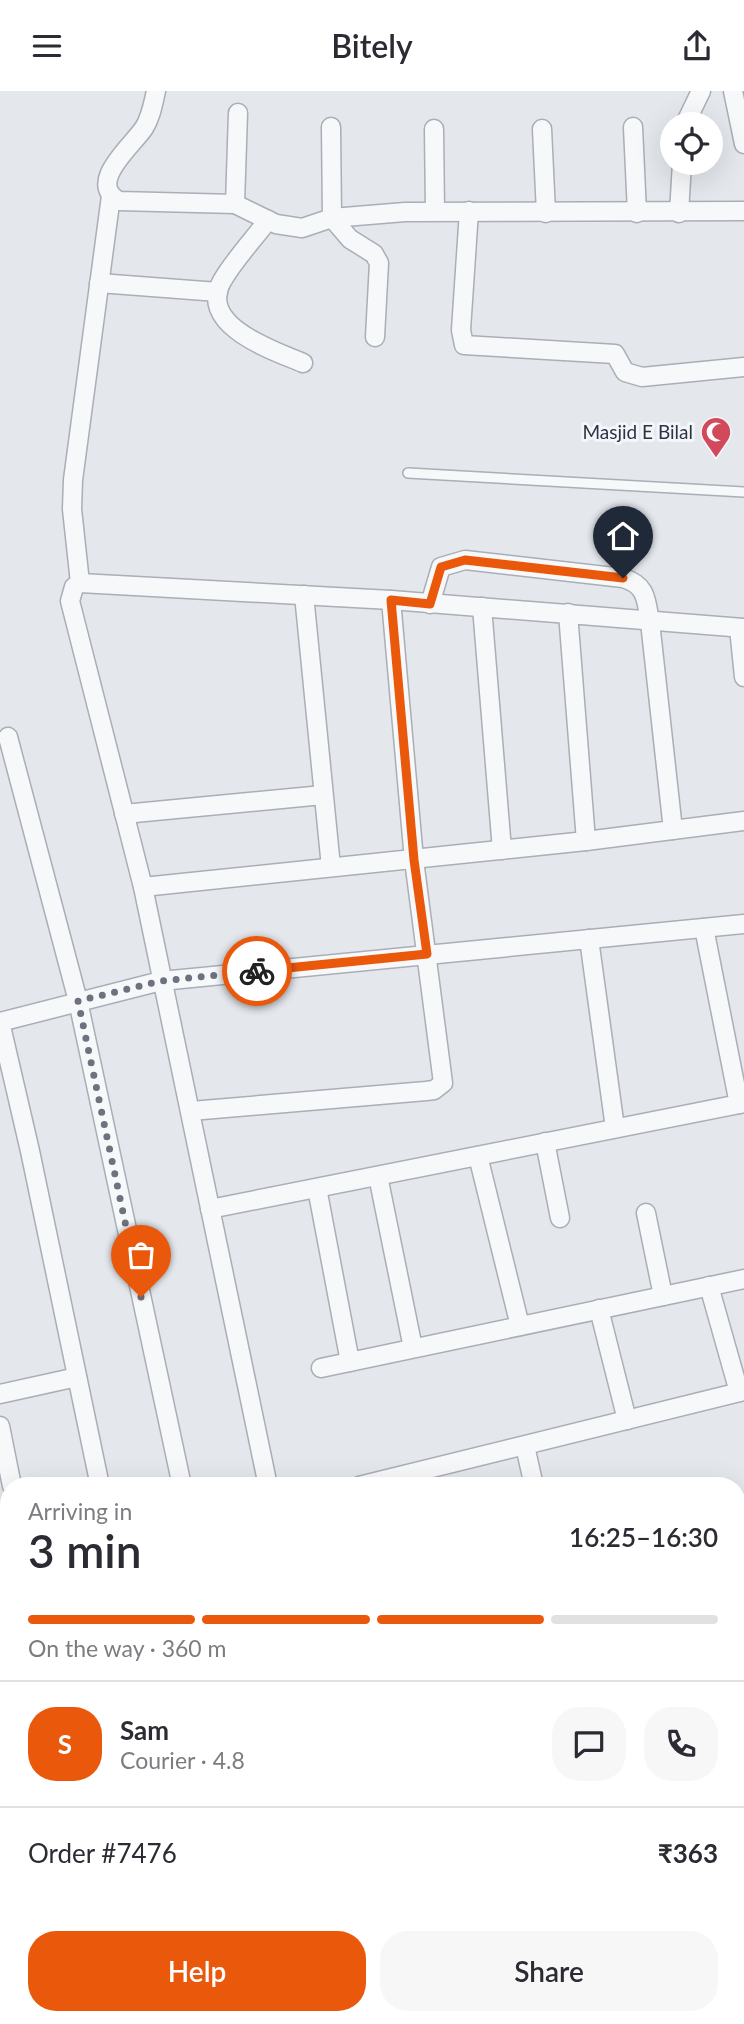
<!DOCTYPE html>
<meta charset="utf-8">
<style>
:root{--surface:#fff;--page:#f7f7f7;--text:#2b2b33;--muted:#7c7c81;--line:#e1e1e2;--accent:#ea580c}
body{margin:0;font-family:Lato,sans-serif;background:var(--page);color:var(--text);height:100vh;display:flex;flex-direction:column;font-size:26px;white-space:nowrap}
*{box-sizing:border-box;margin:0}
p{font-size:23px;color:var(--muted)}
.icon{flex:none;width:38px;height:38px;fill:none;stroke:currentColor;stroke-width:2;stroke-linecap:round;stroke-linejoin:round}
.map{position:relative;flex:1;overflow:hidden}
.side{position:absolute;left:0px;top:1386px;width:746px;height:548px;display:flex;flex-direction:column;background:var(--surface);border-radius:28px 28px 0 0;box-shadow:0 7px 28px #0002}
.side>*{flex:none}
.controls{position:absolute;left:660px;top:21px;display:grid;gap:14px}
.controls a{display:grid;place-items:center;width:63px;height:63px;border-radius:50%;background:var(--surface);box-shadow:0 7px 28px #0002;font-size:35px}
.pin{position:absolute;display:grid;place-items:center;width:60px;height:60px;color:#fff;margin:-72px -30px;border-radius:50% 50% 50% 0;rotate:-45deg;box-shadow:0 0 7px #0007}
.pin .icon{rotate:45deg}
.courier{position:absolute;display:grid;place-items:center;width:70px;height:70px;margin:-35px;border:5px solid #ea580c;border-radius:50%;background:#fff;color:#222;box-shadow:0 2px 9px #0007}
.headline em{font-style:normal;font-weight:600}
.headline div{display:flex;flex-direction:column-reverse}
.headline{display:flex;align-items:center;justify-content:space-between;height:119px;padding:0 28px}
h1{font-size:46px;font-weight:600;line-height:52px}
.bar{display:grid;grid-template-columns:repeat(4,1fr);gap:10px 7px;align-content:center;height:84px;padding:0 28px}
.bar i{height:9px;border-radius:5px;background:var(--line)}
.bar .current{background:var(--accent)}
.bar p{grid-column:span 4}
.line{display:flex;align-items:center;gap:18px;padding:0 28px;border-top:2px solid var(--line)}
.line div{flex:1}
.round{display:grid;place-items:center;flex:none;width:74px;height:74px;border-radius:28px;background:var(--page)}
.action{display:flex;gap:14px;margin-top:auto;padding:14px 28px}
.action a{flex:1;height:80px;border-radius:28px;background:var(--accent);color:#fff;font-size:28px;font-weight:600;line-height:80px;text-align:center}
.action a+a{background:var(--page);color:var(--text)}
header{display:flex;justify-content:space-between;align-items:center;height:91px;padding:0 28px;background:var(--surface);font-size:32px;font-weight:600}
.map>svg:first-child{display:block}
</style>
<header><svg class="icon" aria-label="menu" viewBox="0 0 24 24"><path d="M4 6h16M4 12h16M4 18h16"/></svg>Bitely<svg class="icon" aria-label="share" viewBox="0 0 24 24"><path d="M12 15V3M7 8l5-5 5 5M5 13v7h14v-7"/></svg></header>
<div class="map">
<svg width="744" height="1933" viewBox="0 0 744 1933">
<rect width="100%" height="100%" fill="#e4e7ec"/>
<g fill="none" stroke-linecap="round" stroke-linejoin="round">
<g stroke="#a9aeb7" stroke-width="12">
<polyline id="service" points="408,382 744,401"/>
</g>
<g stroke="#a9aeb7" stroke-width="21">
<g id="minor">
<path d="M156,0c-3,13 -5,26 -12,37 -12,18 -58,55 -25,73l116,3 41,20 26,4 30,-10 73,-6 339,-1"/>
<polyline points="733,0 744,53"/>
<polyline points="685,33 701,0"/>
<polyline points="331,36 332,127 350,148 374,163 379,172 375,246"/>
<polyline points="633,36 637,122"/>
<polyline points="434,38 435,120"/>
<polyline points="542,38 546,122"/>
<polyline points="235,113 238,22"/>
<polyline points="469,120 461,239 464,254 615,263 625,281 642,286 744,276"/>
<polyline points="679,122 682,72"/>
<path d="M268,129c-15,20 -34,40 -46,61 -25,45 53,70 81,82"/>
<polyline points="99,192 218,201"/>
<polyline points="80,492 72,418 73,389 111,105"/>
<polyline points="304,504 331,776"/>
<path d="M430,513l11,-37 24,-7 158,18c24,7 23,22 27,44l23,208"/>
<polyline points="482,516 502,759"/>
<polyline points="568,522 586,750"/>
<polyline points="739,537 744,586"/>
<polyline points="8,646 78,910 182,1395"/>
<polyline points="124,723 323,704"/>
<polyline points="143,796 586,750 744,730"/>
<polyline points="704,837 739,1013"/>
<polyline points="589,848 615,1037"/>
<polyline points="0,931 161,890 744,833"/>
<polyline points="0,931 30,1060 100,1395"/>
<polyline points="191,1020 426,1000 434,999 443,992 414,769 391,509"/>
<polyline points="545,1051 560,1127"/>
<polyline points="478,1065 520,1235"/>
<polyline points="378,1085 413,1257"/>
<polyline points="317,1097 350,1271"/>
<polyline points="210,1118 744,1012"/>
<polyline points="646,1122 663,1205"/>
<polyline points="709,1195 739,1301"/>
<polyline points="599,1218 627,1329"/>
<polyline points="321,1277 744,1188"/>
<polyline points="0,1303 77,1286"/>
<polyline points="0,1335 12,1395"/>
<polyline points="525,1355 534,1395"/>
<polyline points="268,1395 143,796 70,510 74,496 80,492 391,509 744,537"/>
<polyline points="359,1395 744,1300"/>
<polyline points="737,1538 744,1561"/>
<polyline points="737,1620 744,1617"/>
<polyline points="737,1739 744,1764"/>
<polyline points="737,1916 744,1914"/>
<polyline points="177,1925 178,1933"/>
<polyline points="435,1925 436,1933"/>
<polyline points="538,1925 540,1933"/>
<polyline points="629,1925 631,1933"/>
<polyline points="331,1933 346,1925"/>
<polyline points="663,1933 698,1925"/>
</g>
</g>
<use href="#service" stroke="#f7f8fa" stroke-width="9"/>
<use href="#minor" stroke="#f7f8fa" stroke-width="18"/>
</g>
<g fill="none" stroke-linecap="round" stroke-linejoin="round">
<polyline stroke="#6c737f" stroke-width="7" stroke-dasharray="0 12.6" points="141,1206 78,910 161,890 257,880"/>
<polyline stroke="#ea580c" stroke-width="9" points="257,880 427,863 414,769 391,509 430,513 441,476 465,469 623,487"/>
</g>
<defs>
<g id="mosque-pin" transform="scale(1.575)"><path d="M0 17L-7.5 6A9.5 9.5 0 1 1 7.5 6Z" fill="#d1495b" stroke="#f4f6f9"/><path d="M3.5-4.9A6 6 0 1 0 3.5 4.9A5 5 0 1 1 3.5-4.9Z" fill="#fff"/></g>
</defs>
<g fill-rule="evenodd">
<use href="#mosque-pin" x="716" y="341"/>
</g>
<g text-anchor="middle" stroke-width="6" stroke-linejoin="round" paint-order="stroke">
<g font-size="19" fill="#2b3445" stroke="#f4f6f9" text-anchor="end">
<text x="693" y="348">Masjid E Bilal</text>
</g>
</g>
</svg>
<div class="controls">
<a><svg class="icon" aria-label="locate" viewBox="0 0 24 24"><circle cx="12" cy="12" r="6"/><path d="M12 2v4M12 18v4M2 12h4M18 12h4"/></svg></a>
</div>
<div class="pin" style="left:141px;top:1206px;background:#ea580c"><svg class="icon" aria-label="bag" viewBox="0 0 24 24"><path d="M5 8h14l-1 12H6zM9 8a3 3 0 0 1 6 0"/></svg></div>
<div class="pin" style="left:623px;top:487px;background:#1f2937"><svg class="icon" aria-label="home" viewBox="0 0 24 24"><path d="M3 11l9-7 9 7M6 9v11h12V9"/></svg></div>
<div class="courier" style="left:257px;top:880px"><svg class="icon" aria-label="bike" viewBox="0 0 24 24"><circle cx="6" cy="16" r="4"/><circle cx="18" cy="16" r="4"/><path d="M6 16l4-8h5l3 8M10 8l3 8H6M13 5h3"/></svg></div>
<section class="side">
<div class="headline"><div><h1>3 min</h1><p>Arriving in</p></div><em>16:25–16:30</em></div>
<div class="bar"><i class="current"></i><i class="current"></i><i class="current"></i><i></i><p>On the way · 360 m</p></div>
<div class="line" style="height:126px"><b class="round" style="background:var(--accent);color:#fff">S</b><div><b>Sam</b><p>Courier · 4.8</p></div><a class="round"><svg class="icon" aria-label="chat" viewBox="0 0 24 24"><path d="M4 5h16v11H9l-5 4z"/></svg></a><a class="round"><svg class="icon" aria-label="phone" viewBox="0 0 24 24"><path d="M5 4h4l2 5-3 2q2 4 5 5l2-3 5 2v4C11 20 4 13 5 4z"/></svg></a></div>
<div class="line" style="height:91px"><div>Order #7476</div><b>₹363</b></div>
<div class="action"><a>Help</a><a>Share</a></div>
</section>
</div>
